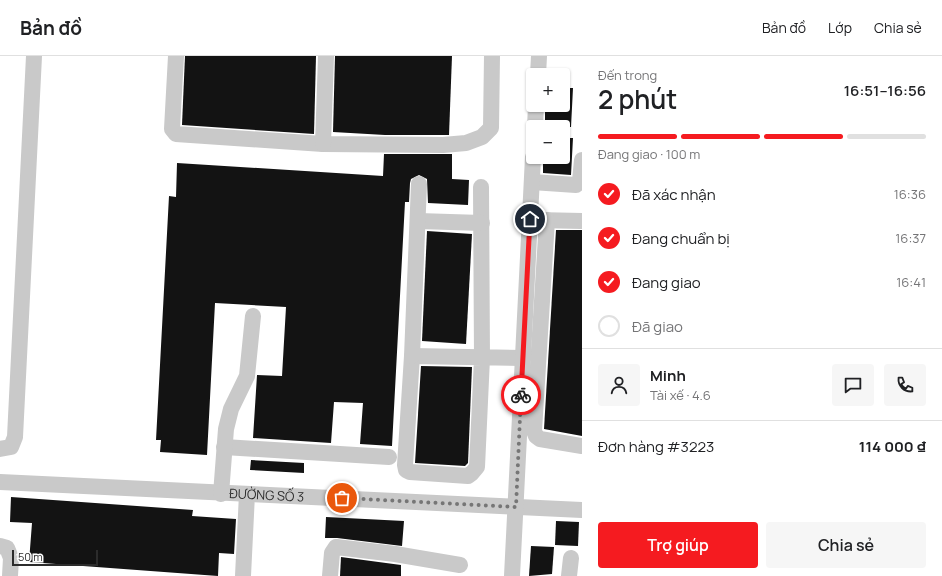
<!DOCTYPE html>
<html lang="vi">
<meta charset="utf-8">
<style>
:root{--surface:#fff;--page:#f6f6f6;--text:#202124;--muted:#757577;--line:#e0e0e0;--accent:#f51b20}
body{margin:0;font-family:Manrope,sans-serif;background:var(--page);color:var(--text);height:100vh;display:flex;flex-direction:column;font-size:15px;white-space:nowrap}
*{box-sizing:border-box;margin:0}
p{font-size:13px;color:var(--muted)}
.icon{flex:none;width:22px;height:22px;fill:none;stroke:currentColor;stroke-width:2;stroke-linecap:round;stroke-linejoin:round}
.map{position:relative;flex:1;overflow:hidden}
.sheet{display:flex;flex-direction:column;background:var(--surface);width:360px}
.sheet>*{flex:none}
.buttons{position:absolute;left:526px;top:12px;display:grid;gap:8px}
.buttons a{display:grid;place-items:center;width:44px;height:44px;border-radius:4px;background:var(--surface);box-shadow:0 1px 3px #0004;font-size:20px}
.scale{position:absolute;left:12px;bottom:10px;width:86px;box-sizing:border-box;padding-left:4px;border:2px solid #2c2c2c;border-top:0;font-size:11px;line-height:14px;white-space:nowrap;color:#2c2c2c;-webkit-text-stroke:3px #fff;paint-order:stroke}
.pin{position:absolute;display:grid;place-items:center;width:34px;height:34px;color:#fff;margin:-17px;border:2px solid #fff;border-radius:50%;box-shadow:0 1px 4px #0007}
.courier{position:absolute;display:grid;place-items:center;width:40px;height:40px;margin:-20px;border:3px solid #f51b20;border-radius:50%;background:#fff;color:#222;box-shadow:0 1px 5px #0007}
.headline em{font-style:normal;font-weight:600}
.headline div{display:flex;flex-direction:column-reverse}
.headline{display:flex;align-items:center;justify-content:space-between;height:68px;padding:0 16px}
h1{font-size:26px;font-weight:600;line-height:30px}
.bar{display:grid;grid-template-columns:repeat(4,1fr);gap:6px 4px;align-content:center;height:48px;padding:0 16px}
.bar i{height:5px;border-radius:3px;background:var(--line)}
.bar .current{background:var(--accent)}
.bar p{grid-column:span 4}
.line{display:flex;align-items:center;gap:10px;padding:0 16px;border-top:1px solid var(--line)}
.line div{flex:1}
.round{display:grid;place-items:center;flex:none;width:42px;height:42px;border-radius:4px;background:var(--page)}
ol{padding:0 16px;list-style:none}
li{display:flex;align-items:center;gap:12px;height:44px}
li p{margin-inline-start:auto}
li .icon{padding:4px;border-radius:50%;background:var(--accent);color:#fff;stroke-width:4}
li:last-child{color:var(--muted)}
li i{width:22px;height:22px;border:2px solid var(--line);border-radius:50%}
.button{display:flex;gap:8px;margin-top:auto;padding:8px 16px}
.button a{flex:1;height:46px;border-radius:4px;background:var(--accent);color:#fff;font-size:16px;font-weight:600;line-height:46px;text-align:center}
.button a+a{background:var(--page);color:var(--text)}
header{display:flex;align-items:center;gap:24px;box-sizing:border-box;height:56px;padding:0 20px;background:var(--surface);border-bottom:1px solid var(--line)}
header strong{font-size:19px}
nav{display:flex;gap:22px;margin-inline-start:auto;font-size:14px}
main{display:flex;flex:1;min-height:0}
.map>svg:first-child{display:block}
</style>
<header>
<strong>Bản đồ</strong>
<nav><a>Bản đồ</a><a>Lớp</a><a>Chia sẻ</a></nav>
</header>
<main>
<div class="map">
<svg width="582" height="520" viewBox="0 0 582 520">
<rect width="100%" height="100%" fill="#fff"/>
<g fill="#131313">
<polygon points="185,0 316,0 314,78 182,69"/>
<polygon points="335,0 452,0 449,79 385,79 333,76"/>
<polygon points="563,32 573,32 571,71 545,71 545,49 563,49"/>
<polygon points="563,82 573,82 571,119 543,117 543,101 563,101"/>
<polygon points="384,98 452,98 452,123 469,124 468,149 428,147 427,123 419,119 411,123 410,127 409,146 405,146 392,390 360,388 363,347 334,346 331,387 253,382 257,319 282,320 286,251 215,247 207,399 160,396 161,384 156,384 169,140 176,141 177,107 383,120"/>
<polygon points="556,174 582,174 582,380 544,373"/>
<polygon points="427,175 472,178 466,288 422,285"/>
<polygon points="421,310 472,311 468,407 465,410 415,407"/>
<polygon points="251,404 304,407 304,417 250,414"/>
<polygon points="11,441 193,454 192,460 236,463 234,498 219,497 218,520 29,506 32,467 10,466"/>
<polygon points="326,461 404,465 402,490 337,482 325,482"/>
<polygon points="556,465 579,466 578,490 555,489"/>
<polygon points="531,490 554,491 552,518 529,520"/>
<polygon points="341,501 401,509 401,520 340,520"/>
</g>
<g fill="none" stroke-linecap="round" stroke-linejoin="round">
<g stroke="#c9c9c9" stroke-width="16">
<polyline points="176,0 172,73 176,78 323,88 443,89 466,87 482,81 491,72 492,0"/>
<polyline points="538,19 539,0"/>
<polyline points="535,71 536,49"/>
<polyline points="323,88 326,0"/>
<polyline points="532,126 576,129 580,125 582,104"/>
<polyline points="481,131 482,302 477,411 472,417 468,420 410,416 406,414 405,409 412,300 523,302"/>
<polyline points="536,164 582,165"/>
<polyline points="547,164 534,375 536,380 540,383 582,390"/>
<polyline points="418,165 482,167"/>
<polyline points="412,300 419,128"/>
<polyline points="224,391 389,401"/>
<polyline points="0,393 11,391 15,381 34,0"/>
<path id="s1" d="M0,426l582,28"/>
<polyline points="221,438 226,373 231,353 247,320 253,260"/>
<polyline points="0,490 7,492 11,502 10,520"/>
<polyline points="243,520 247,438"/>
<polyline points="330,520 332,497 336,491 395,498 460,509"/>
<polyline points="512,520 533,101"/>
<polyline points="569,520 571,502"/>
</g>
</g>
<g fill="none" stroke-linecap="round" stroke-linejoin="round">
<polyline stroke="#767676" stroke-width="4" stroke-dasharray="0 7.2" points="342,442 516,451 521,339"/>
<polyline stroke="#f51b20" stroke-width="5" points="521,339 530,163"/>
</g>
<g text-anchor="middle" stroke-width="4" stroke-linejoin="round" paint-order="stroke">
<g font-size="13" fill="#2c2c2c" stroke="#fff">
<text dy="5" stroke="none"><textPath href="#s1" startOffset="267">ĐƯỜNG SỐ 3</textPath></text>
</g>
</g>
</svg>
<div class="buttons">
<a>+</a>
<a>−</a>
</div>
<div class="scale">50 m</div>
<div class="pin" style="left:342px;top:442px;background:#ea580c"><svg class="icon" aria-label="bag" viewBox="0 0 24 24"><path d="M5 8h14l-1 12H6zM9 8a3 3 0 0 1 6 0"/></svg></div>
<div class="pin" style="left:530px;top:163px;background:#1f2937"><svg class="icon" aria-label="home" viewBox="0 0 24 24"><path d="M3 11l9-7 9 7M6 9v11h12V9"/></svg></div>
<div class="courier" style="left:521px;top:339px"><svg class="icon" aria-label="bike" viewBox="0 0 24 24"><circle cx="6" cy="16" r="4"/><circle cx="18" cy="16" r="4"/><path d="M6 16l4-8h5l3 8M10 8l3 8H6M13 5h3"/></svg></div>
</div>
<section class="sheet">
<div class="headline"><div><h1>2 phút</h1><p>Đến trong</p></div><em>16:51–16:56</em></div>
<div class="bar"><i class="current"></i><i class="current"></i><i class="current"></i><i></i><p>Đang giao · 100 m</p></div>
<ol>
<li><svg class="icon" aria-label="check" viewBox="0 0 24 24"><path d="M5 12l5 5 9-10"/></svg>Đã xác nhận<p>16:36</p></li>
<li><svg class="icon" aria-label="check" viewBox="0 0 24 24"><path d="M5 12l5 5 9-10"/></svg>Đang chuẩn bị<p>16:37</p></li>
<li><svg class="icon" aria-label="check" viewBox="0 0 24 24"><path d="M5 12l5 5 9-10"/></svg>Đang giao<p>16:41</p></li>
<li><i></i>Đã giao</li>
</ol>
<div class="line" style="height:72px"><a class="round"><svg class="icon" aria-label="person" viewBox="0 0 24 24"><circle cx="12" cy="8" r="4"/><path d="M4 21q1-7 8-7t8 7"/></svg></a><div><b>Minh</b><p>Tài xế · 4.6</p></div><a class="round"><svg class="icon" aria-label="chat" viewBox="0 0 24 24"><path d="M4 5h16v11H9l-5 4z"/></svg></a><a class="round"><svg class="icon" aria-label="phone" viewBox="0 0 24 24"><path d="M5 4h4l2 5-3 2q2 4 5 5l2-3 5 2v4C11 20 4 13 5 4z"/></svg></a></div>
<div class="line" style="height:52px"><div>Đơn hàng #3223</div><b>114 000 ₫</b></div>
<div class="button"><a>Trợ giúp</a><a>Chia sẻ</a></div>
</section>
</main>
